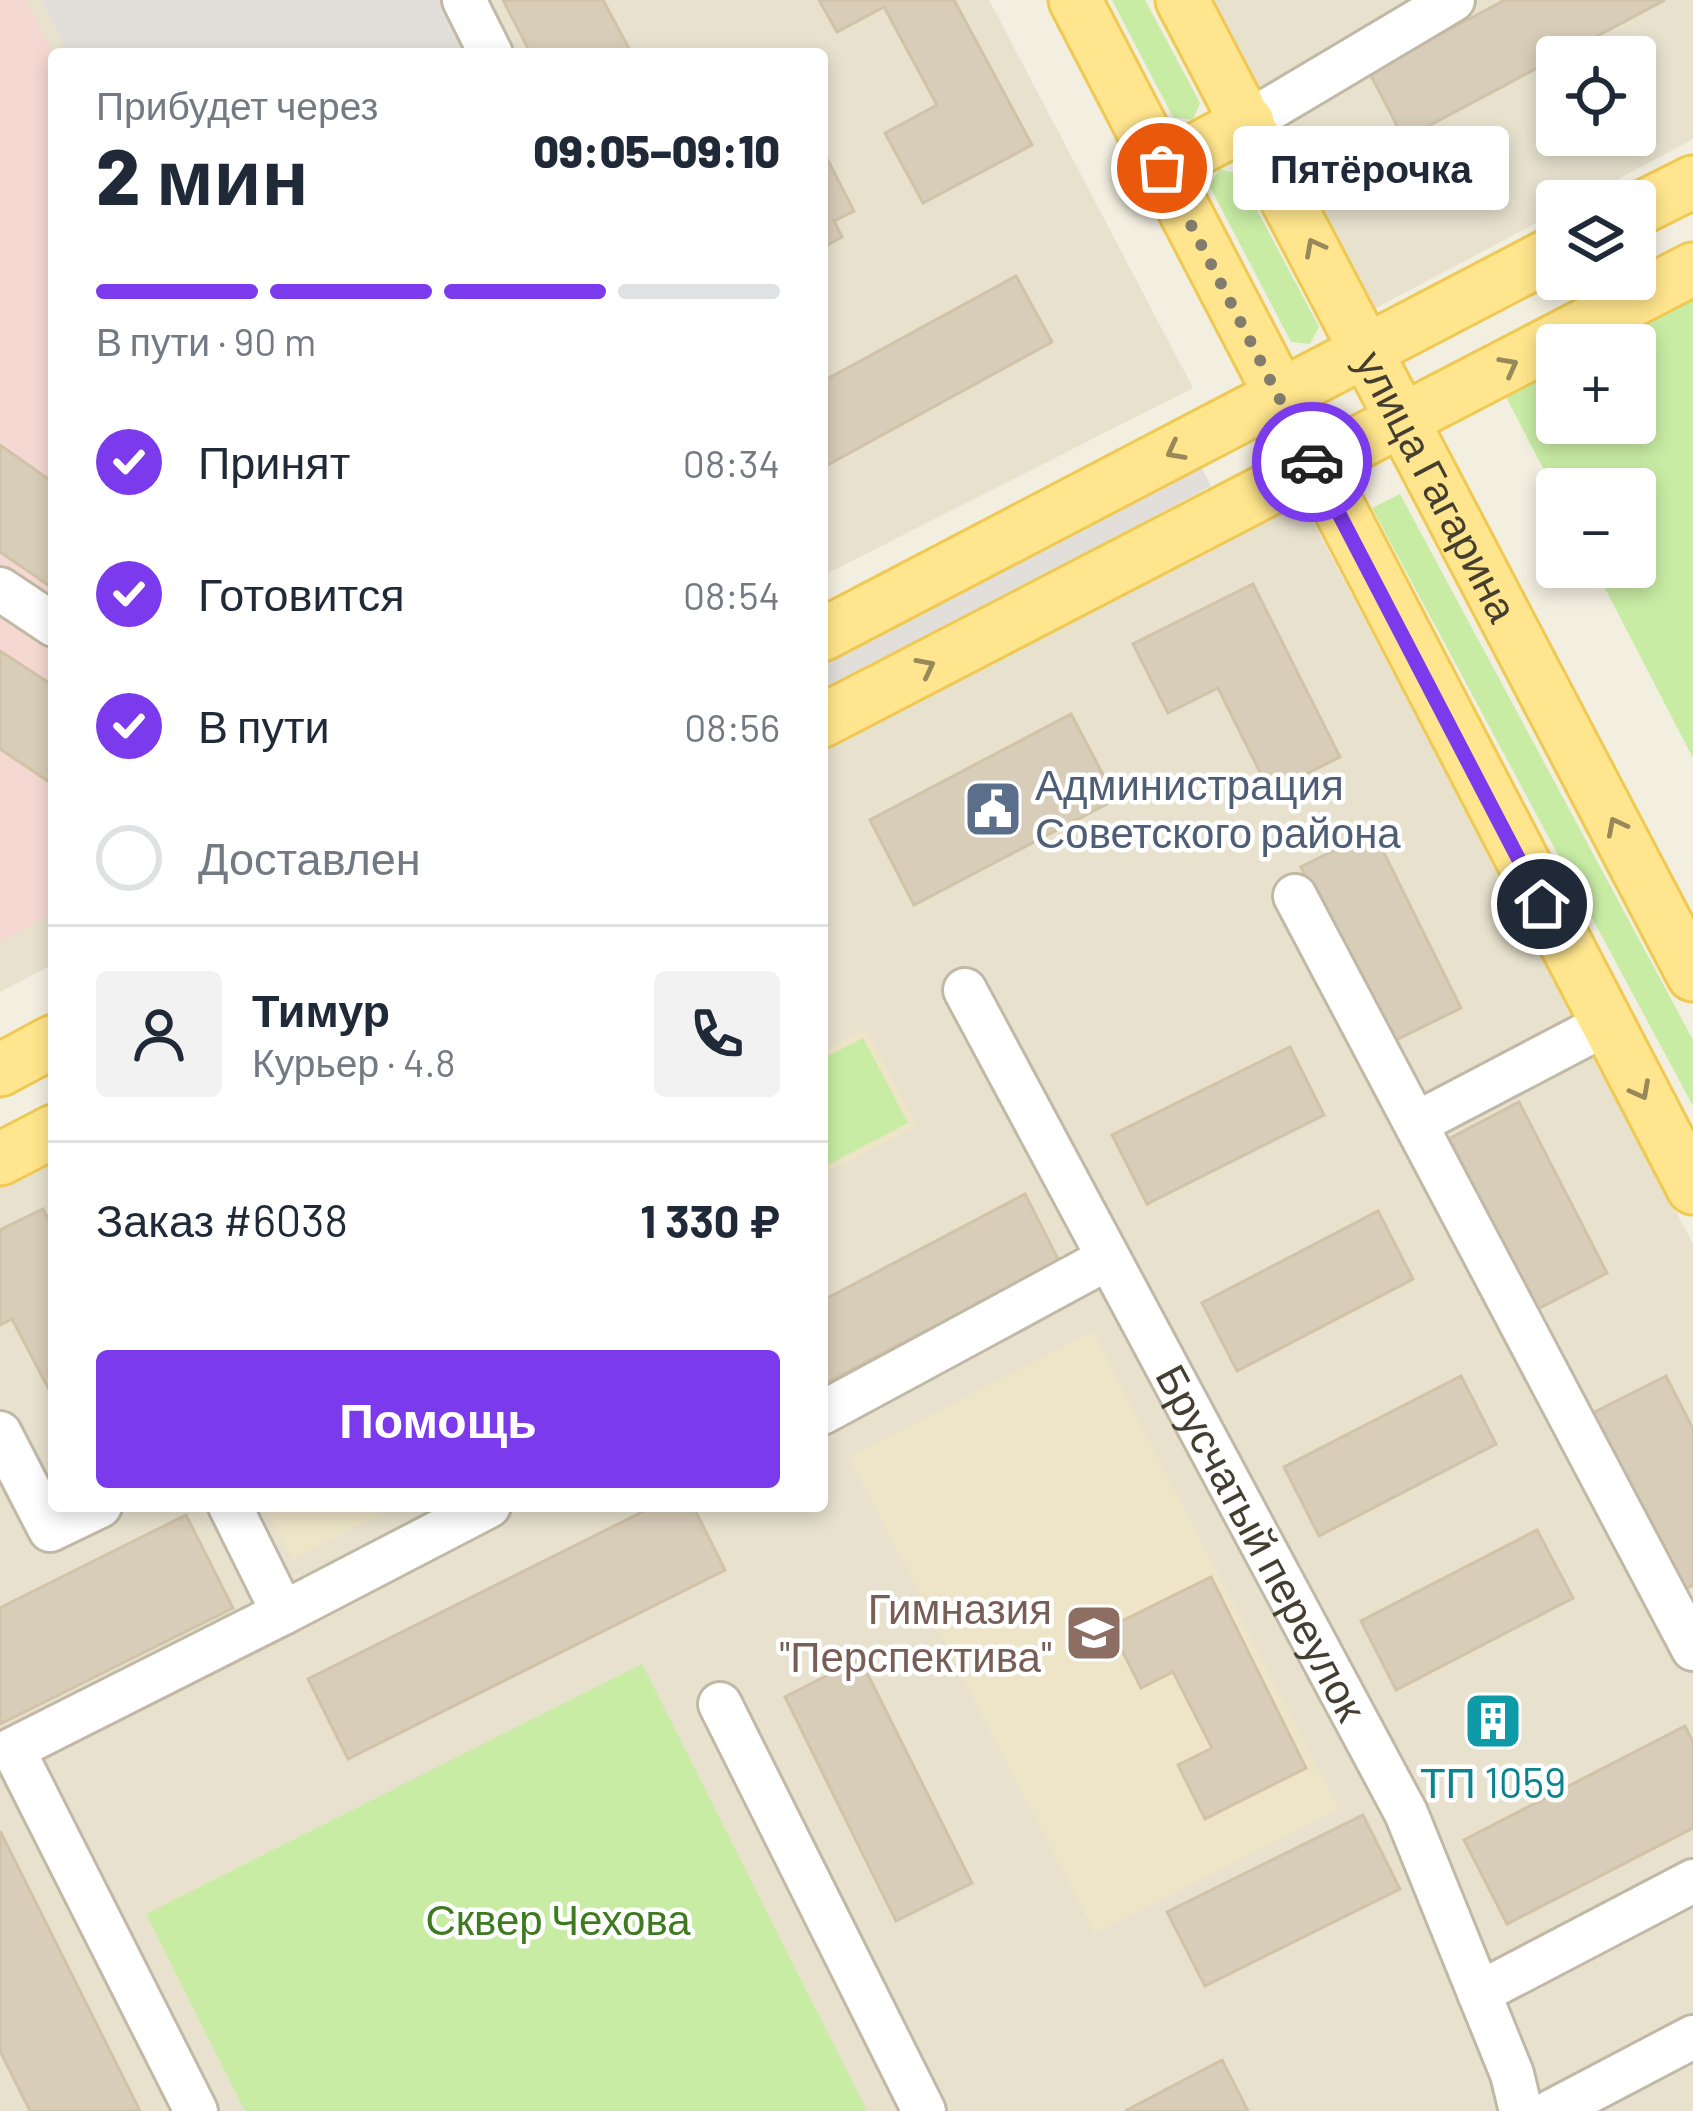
<!DOCTYPE html>
<html lang="ru">
<meta charset="utf-8">
<style>
:root{--surface:#fff;--page:#f2f2f3;--text:#1f2937;--muted:#747a83;--line:#e0e1e3;--accent:#7c3aed}
body{margin:0;font-family:Barlow,sans-serif;background:var(--page);color:var(--text);height:100vh;display:flex;flex-direction:column;font-size:45px;white-space:nowrap}
*{box-sizing:border-box;margin:0}
p{font-size:39px;color:var(--muted)}
.icon{flex:none;width:66px;height:66px;fill:none;stroke:currentColor;stroke-width:2;stroke-linecap:round;stroke-linejoin:round}
.map{position:relative;flex:1;overflow:hidden}
.panel{position:absolute;left:48px;top:48px;width:780px;height:1464px;display:flex;flex-direction:column;background:var(--surface);border-radius:12px;box-shadow:0 6px 18px #0003}
.panel>*{flex:none}
.controls{position:absolute;left:1536px;top:36px;display:grid;gap:24px}
.controls a{display:grid;place-items:center;width:120px;height:120px;border-radius:12px;background:var(--surface);box-shadow:0 6px 18px #0003;font-size:60px}
.pin{position:absolute;display:grid;place-items:center;width:102px;height:102px;color:#fff;margin:-51px;border:6px solid #fff;border-radius:50%;box-shadow:0 3px 12px #0007}
.courier{position:absolute;display:grid;place-items:center;width:120px;height:120px;margin:-60px;border:9px solid #7c3aed;border-radius:50%;background:#fff;color:#222;box-shadow:0 3px 15px #0007}
.bubble{position:absolute;height:84px;border-radius:12px;background:var(--surface);box-shadow:0 6px 18px #0003;font-size:39px;font-weight:800;line-height:84px;text-align:center}
.overview em{font-style:normal;font-weight:800}
.overview div{display:flex;flex-direction:column-reverse}
.overview{display:flex;align-items:center;justify-content:space-between;height:204px;padding:0 48px}
h1{font-size:78px;font-weight:800;line-height:90px}
.bar{display:grid;grid-template-columns:repeat(4,1fr);gap:18px 12px;align-content:center;height:144px;padding:0 48px}
.bar i{height:15px;border-radius:9px;background:var(--line)}
.bar .current{background:var(--accent)}
.bar p{grid-column:span 4}
.line{display:flex;align-items:center;gap:30px;padding:0 48px;border-top:3px solid var(--line)}
.line div{flex:1}
.round{display:grid;place-items:center;flex:none;width:126px;height:126px;border-radius:12px;background:var(--page)}
ol{padding:0 48px;list-style:none}
li{display:flex;align-items:center;gap:36px;height:132px}
li p{margin-inline-start:auto}
li .icon{padding:12px;border-radius:50%;background:var(--accent);color:#fff;stroke-width:4}
li:last-child{color:var(--muted)}
li i{width:66px;height:66px;border:6px solid var(--line);border-radius:50%}
.cta{display:flex;gap:24px;margin-top:auto;padding:24px 48px}
.cta a{flex:1;height:138px;border-radius:12px;background:var(--accent);color:#fff;font-size:48px;font-weight:800;line-height:138px;text-align:center}
.map>svg:first-child{display:block}
</style>
<div class="map">
<svg width="1693" height="2111" viewBox="0 0 1693 2111">
<rect width="100%" height="100%" fill="#f2eee0"/>
<g fill="#e7e1ce" fill-rule="evenodd">
<polygon points="0,0 989,0 1193,388 822,576 822,54 54,54 54,964 0,992"/>
<path d="M1212,0h481v139l-116,62h-20v11l-183,97zM1557,57h78v78h-78z"/>
<polygon points="1298,493 1693,1244 1693,2111 0,2111 0,1180 54,1152 54,1506 822,1506 822,745"/>
</g>
<g fill="#eee5c8">
<polygon points="866,1028 917,1126 822,1175 822,1051"/>
<polygon points="1093,1331 1339,1809 1095,1934 849,1457"/>
<polygon points="264,1506 397,1506 292,1560"/>
</g>
<polygon fill="#f5d8d2" points="0,0 25,0 54,56 54,914 0,942"/>
<g fill="#c8eca4">
<polygon points="1112,0 1145,0 1200,103 1193,120 1173,117"/>
<polygon points="1220,169 1238,174 1319,327 1310,344 1291,342 1209,185"/>
<polygon points="1693,296 1693,758 1594,567 1635,567 1635,489 1557,489 1557,495 1504,393 1557,366 1557,423 1635,423 1635,345 1598,345"/>
<polygon points="1400,494 1693,1040 1693,1106 1372,508"/>
<polygon points="863,1038 908,1123 822,1168 822,1059"/>
<polygon points="642,1664 867,2111 245,2111 146,1914"/>
</g>
<g fill="#e2dfda">
<polygon points="41,0 438,0 466,54 69,54"/>
<polygon points="1198,460 1211,486 822,694 822,658"/>
</g>
<g fill="#d8cdb8" stroke="#d0c3a8" stroke-width="3">
<polygon points="503,0 603,0 632,54 531,54"/>
<polygon points="819,0 954,0 1032,145 923,203 885,133 937,105 884,7 837,32"/>
<polygon points="1505,0 1665,0 1404,139 1369,72"/>
<polygon points="822,149 854,211 834,221 842,237 822,248"/>
<polygon points="1016,276 1052,342 822,468 822,382"/>
<polygon points="0,445 54,483 54,589 0,552"/>
<polygon points="1253,584 1340,757 1270,792 1218,688 1168,713 1133,644"/>
<polygon points="0,651 54,686 51,783 0,749"/>
<polygon points="1071,714 1116,799 914,905 870,820"/>
<polygon points="1373,831 1461,1008 1388,1044 1301,867"/>
<polygon points="1290,1047 1324,1115 1147,1204 1112,1135"/>
<polygon points="1519,1102 1607,1273 1534,1311 1445,1141"/>
<polygon points="1025,1194 1059,1261 822,1385 822,1301"/>
<polygon points="43,1209 54,1230 54,1399 12,1319 0,1325 0,1230"/>
<polygon points="1378,1211 1413,1279 1237,1371 1202,1303"/>
<polygon points="1461,1376 1496,1444 1319,1536 1284,1467"/>
<polygon points="1666,1376 1693,1429 1693,1585 1684,1589 1593,1413"/>
<polygon points="654,1506 693,1506 725,1570 348,1759 308,1679"/>
<polygon points="186,1515 233,1608 0,1724 0,1608"/>
<polygon points="1537,1530 1573,1598 1396,1690 1361,1621"/>
<polygon points="1211,1577 1306,1768 1205,1819 1178,1765 1212,1748 1173,1672 1141,1688 1110,1627"/>
<polygon points="860,1659 972,1883 896,1921 785,1697"/>
<polygon points="1500,1700 1514,1727 1486,1741 1472,1715"/>
<polygon points="1685,1726 1693,1742 1693,1828 1507,1924 1464,1840"/>
<polygon points="1363,1815 1400,1889 1205,1986 1167,1912"/>
<polygon points="0,1831 140,2111 30,2111 0,2051"/>
<polygon points="1222,2060 1248,2111 1125,2111"/>
</g>
<g fill="none" stroke-linecap="round" stroke-linejoin="round">
<g stroke="#c1b9a5" stroke-width="48">
<g id="minor">
<polyline points="464,0 491,54"/>
<polyline points="1248,122 1453,0"/>
<polyline points="0,589 54,625"/>
<polyline points="1295,896 1693,1649"/>
<path id="s1" d="M965,990l441,823 106,261 9,37"/>
<polyline points="1417,1123 1606,1024"/>
<polyline points="822,1413 1105,1260"/>
<polyline points="0,1433 50,1530 100,1506"/>
<polyline points="283,1613 489,1506"/>
<polyline points="720,1704 924,2111"/>
<polyline points="1479,1993 1693,1881"/>
<polyline points="196,2111 13,1749 283,1613 230,1506"/>
<polyline points="1552,2111 1693,2037"/>
</g>
</g>
<g stroke="#efc952" stroke-width="57">
<g id="major">
<polyline points="1075,0 1693,1188"/>
<path id="s2" d="M1182,0l511,975"/>
<polyline points="1162,168 1248,122"/>
<polyline points="1635,211 1693,182"/>
<polyline points="822,635 1557,251"/>
<polyline points="822,721 1693,269"/>
<polyline points="0,1070 54,1041"/>
<polyline points="0,1159 54,1131"/>
</g>
</g>
<use href="#minor" stroke="#fff" stroke-width="42"/>
<use href="#major" stroke="#ffe58d" stroke-width="51"/>
</g>
<defs><path id="oneway-chevron" d="M-2-3.5L2.5 0L-2 3.5" fill="none" stroke-width="1.6" stroke-linecap="round" stroke-linejoin="round" transform="scale(3)"/></defs>
<g stroke="#98895a">
<use href="#oneway-chevron" transform="translate(1314 247) rotate(-118)"/>
<use href="#oneway-chevron" transform="translate(1509 366) rotate(-28)"/>
<use href="#oneway-chevron" transform="translate(1175 451) rotate(152)"/>
<use href="#oneway-chevron" transform="translate(926 667) rotate(-27)"/>
<use href="#oneway-chevron" transform="translate(1616 826) rotate(-117)"/>
<use href="#oneway-chevron" transform="translate(1641 1091) rotate(62)"/>
</g>
<g fill="none" stroke-linecap="round" stroke-linejoin="round">
<polyline stroke="#817c6e" stroke-width="12" stroke-dasharray="0 21.6" points="1162,168 1312,462"/>
<polyline stroke="#7c3aed" stroke-width="15" points="1312,462 1542,904"/>
</g>
<defs>
<g id="civic-square" transform="scale(3)"><rect x="-9" y="-9" width="18" height="18" rx="4" fill="#5c6f8a" stroke="#fff"/><path d="M-.6-6.5H3V-4.5H.6V-3L4-1V1h2V6H-6V1h2V-1L-.6-3ZM-1.2 2.5V6h2.4V2.5Z" fill="#fff"/></g>
<g id="school-square" transform="scale(3)"><rect x="-9" y="-9" width="18" height="18" rx="4" fill="#8d6e63" stroke="#fff"/><path d="M0-5L7-2L0 1L-7-2ZM-4 1L0 2.5L4 1V4Q0 6-4 4Z" fill="#fff"/></g>
<g id="building-square" transform="scale(3)"><rect x="-9" y="-9" width="18" height="18" rx="4" fill="#0f9aa8" stroke="#fff"/><path d="M-4-6H4V6H1V3H-1V6H-4ZM-2.5-4.3h1.7v1.8h-1.7ZM.8-4.3h1.7v1.8H.8ZM-2.5-1h1.7V.8h-1.7ZM.8-1h1.7V.8H.8Z" fill="#fff"/></g>
</defs>
<g fill-rule="evenodd">
<use href="#civic-square" x="993" y="809"/>
<use href="#school-square" x="1094" y="1633"/>
<use href="#building-square" x="1493" y="1721"/>
</g>
<g text-anchor="middle" stroke-width="9" stroke-linejoin="round" paint-order="stroke">
<g font-size="42" fill="#443e31" stroke="#fff">
<text dy="15" stroke="none"><textPath href="#s2" startOffset="549">улица Гагарина</textPath></text>
<text dy="15" stroke="none"><textPath href="#s1" startOffset="627">Брусчатый переулок</textPath></text>
</g>
<g font-size="42" fill="#4e5e75" stroke="#fff" text-anchor="start">
<text x="1035" y="800">Администрация<tspan x="1035" dy="48">Советского района</tspan></text>
</g>
<g font-size="42" fill="#785e54" stroke="#fff" text-anchor="end">
<text x="1052" y="1624">Гимназия<tspan x="1052" dy="48">"Перспектива"</tspan></text>
</g>
<g font-size="42" fill="#0d838f" stroke="#fff">
<text x="1493" y="1798">ТП 1059</text>
</g>
<g font-size="42" fill="#3d7a20" stroke="#fff">
<text x="558" y="1935">Сквер Чехова</text>
</g>
</g>
</svg>
<div class="controls">
<a><svg class="icon" aria-label="locate" viewBox="0 0 24 24"><circle cx="12" cy="12" r="6"/><path d="M12 2v4M12 18v4M2 12h4M18 12h4"/></svg></a>
<a><svg class="icon" aria-label="layers" viewBox="0 0 24 24"><path d="M12 4l9 5-9 5-9-5zM3 14l9 5 9-5"/></svg></a>
<a>+</a>
<a>−</a>
</div>
<div class="pin" style="left:1162px;top:168px;background:#ea580c"><svg class="icon" aria-label="bag" viewBox="0 0 24 24"><path d="M5 8h14l-1 12H6zM9 8a3 3 0 0 1 6 0"/></svg></div>
<div class="pin" style="left:1542px;top:904px;background:#1f2937"><svg class="icon" aria-label="home" viewBox="0 0 24 24"><path d="M3 11l9-7 9 7M6 9v11h12V9"/></svg></div>
<div class="courier" style="left:1312px;top:462px"><svg class="icon" aria-label="car" viewBox="0 0 24 24"><path d="M5 17H2v-5l4-1 3-4h7l3 4 3 1v5h-3M9 17h6M6 11h13"/><circle cx="7" cy="17" r="2"/><circle cx="17" cy="17" r="2"/></svg></div>
<div class="bubble" style="left:1233px;top:126px;width:276px">Пятёрочка</div>
<section class="panel">
<div class="overview"><div><h1>2 мин</h1><p>Прибудет через</p></div><em>09:05–09:10</em></div>
<div class="bar"><i class="current"></i><i class="current"></i><i class="current"></i><i></i><p>В пути · 90 m</p></div>
<ol>
<li><svg class="icon" aria-label="check" viewBox="0 0 24 24"><path d="M5 12l5 5 9-10"/></svg>Принят<p>08:34</p></li>
<li><svg class="icon" aria-label="check" viewBox="0 0 24 24"><path d="M5 12l5 5 9-10"/></svg>Готовится<p>08:54</p></li>
<li><svg class="icon" aria-label="check" viewBox="0 0 24 24"><path d="M5 12l5 5 9-10"/></svg>В пути<p>08:56</p></li>
<li><i></i>Доставлен</li>
</ol>
<div class="line" style="height:216px"><a class="round"><svg class="icon" aria-label="person" viewBox="0 0 24 24"><circle cx="12" cy="8" r="4"/><path d="M4 21q1-7 8-7t8 7"/></svg></a><div><b>Тимур</b><p>Курьер · 4.8</p></div><a class="round"><svg class="icon" aria-label="phone" viewBox="0 0 24 24"><path d="M5 4h4l2 5-3 2q2 4 5 5l2-3 5 2v4C11 20 4 13 5 4z"/></svg></a></div>
<div class="line" style="height:156px"><div>Заказ #6038</div><b>1 330 ₽</b></div>
<div class="cta"><a>Помощь</a></div>
</section>
</div>
